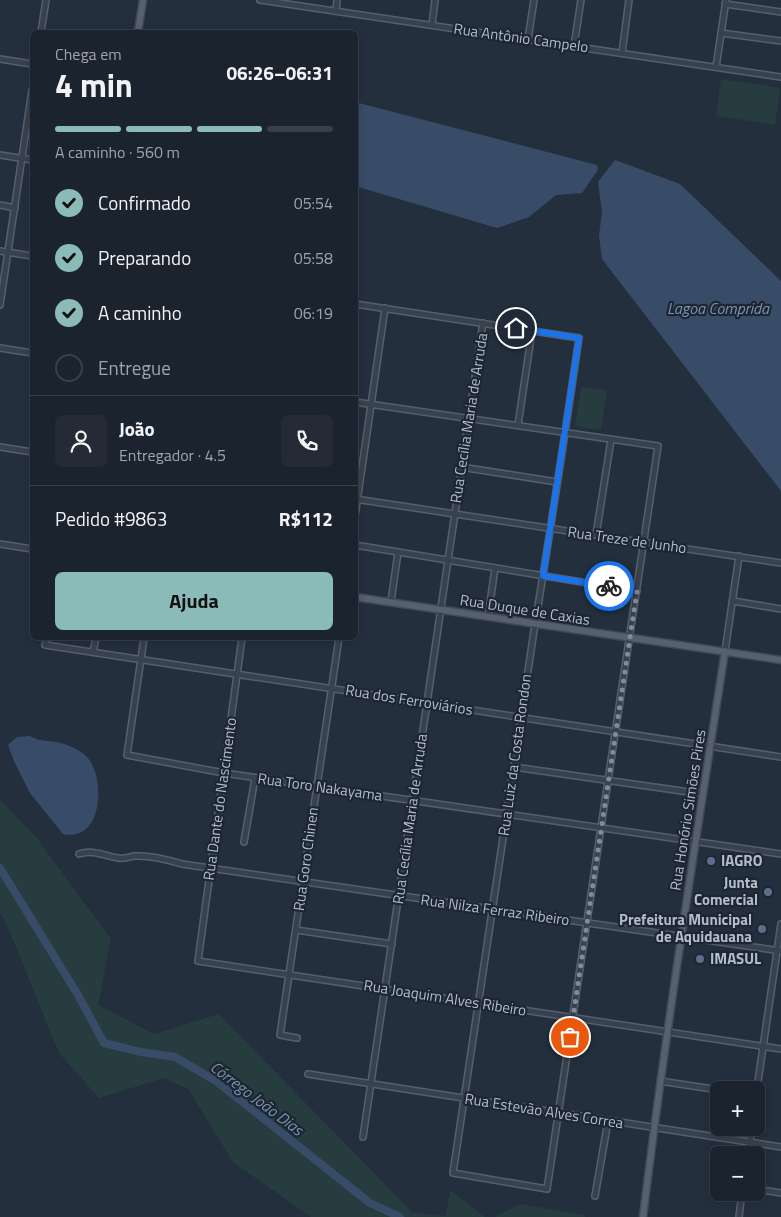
<!DOCTYPE html>
<html lang="pt">
<meta charset="utf-8">
<style>
:root{--surface:#1b232e;--page:#242b36;--text:#f1f3f6;--muted:#a0a4aa;--line:#39404a;--accent:#8bbbb9}
body{margin:0;font-family:"Titillium Web",sans-serif;background:var(--page);color:var(--text);height:100vh;display:flex;flex-direction:column;font-size:19px;white-space:nowrap}
*{box-sizing:border-box;margin:0}
p{font-size:16px;color:var(--muted)}
.icon{flex:none;width:28px;height:28px;fill:none;stroke:currentColor;stroke-width:2;stroke-linecap:round;stroke-linejoin:round}
.map{position:relative;flex:1;overflow:hidden}
.panel{position:absolute;left:30px;top:30px;width:328px;height:610px;display:flex;flex-direction:column;background:var(--surface);border-radius:8px;box-shadow:0 2px 8px #0003,0 0 0 1px var(--line)}
.panel>*{flex:none}
.tools{position:absolute;left:710px;top:1081px;display:grid;gap:10px}
.tools a{display:grid;place-items:center;width:55px;height:55px;border-radius:8px;background:var(--surface);box-shadow:0 2px 8px #0003,0 0 0 1px var(--line);font-size:25px}
.pin{position:absolute;display:grid;place-items:center;width:42px;height:42px;color:#fff;margin:-21px;border:2px solid #fff;border-radius:50%;box-shadow:0 1px 5px #0007}
.courier{position:absolute;display:grid;place-items:center;width:50px;height:50px;margin:-25px;border:4px solid #1a73e8;border-radius:50%;background:#fff;color:#222;box-shadow:0 1px 6px #0007}
.headline em{font-style:normal;font-weight:700}
.headline div{display:flex;flex-direction:column-reverse}
.headline{display:flex;align-items:center;justify-content:space-between;height:85px;padding:0 25px}
h1{font-size:32px;font-weight:700;line-height:38px}
.bar{display:grid;grid-template-columns:repeat(4,1fr);gap:8px 5px;align-content:center;height:60px;padding:0 25px}
.bar i{height:6px;border-radius:4px;background:var(--line)}
.bar .active{background:var(--accent)}
.bar p{grid-column:span 4}
.line{display:flex;align-items:center;gap:12px;padding:0 25px;border-top:1px solid var(--line)}
.line div{flex:1}
.round{display:grid;place-items:center;flex:none;width:52px;height:52px;border-radius:8px;background:var(--page)}
ol{padding:0 25px;list-style:none}
li{display:flex;align-items:center;gap:15px;height:55px}
li p{margin-inline-start:auto}
li .icon{padding:5px;border-radius:50%;background:var(--accent);color:#111;stroke-width:4}
li:last-child{color:var(--muted)}
li i{width:28px;height:28px;border:2px solid var(--line);border-radius:50%}
.cta{display:flex;gap:10px;margin-top:auto;padding:10px 25px}
.cta a{flex:1;height:58px;border-radius:8px;background:var(--accent);color:#111;font-size:20px;font-weight:700;line-height:58px;text-align:center}
.map>svg:first-child{display:block}
</style>
<div class="map">
<svg width="781" height="1217" viewBox="0 0 781 1217">
<rect width="100%" height="100%" fill="#242f3e"/>
<g fill="#263c3f">
<polygon points="721,79 780,88 775,125 716,116"/>
<polygon points="581,387 607,390 601,430 575,426"/>
<polygon points="0,800 36,837 111,939 98,1005 154,1034 219,1014 412,1212 446,1216 450,1190 485,1217 311,1217 233,1162 188,1089 164,1078 99,1098 59,1053 5,920 0,913"/>
<polygon points="521,1204 584,1215 585,1217 495,1217"/>
</g>
<g fill="#394c67">
<polygon points="355,102 597,165 598,170 582,193 556,195 529,217 497,228 355,186"/>
<polygon points="615,160 680,184 781,281 781,491 602,259 599,236 602,212 598,182"/>
<path d="M30,736c6,4 11,4 18,5 14,1 29,6 39,16 19,21 16,86 -24,77l-33,-41 -16,-32 -6,-16 9,-8z"/>
</g>
<g fill="none" stroke-linecap="round" stroke-linejoin="round">
<polyline stroke="#394c67" stroke-width="8" points="0,868 78,995 104,1043 141,1052 175,1057 216,1081 370,1203 400,1217"/>
<g stroke="#565f6c" stroke-width="8">
<g id="minor">
<polyline points="260,0 781,77"/>
<polyline points="725,4 781,12"/>
<polyline points="336,11 337,0"/>
<polyline points="432,25 435,0"/>
<polyline points="41,32 46,0"/>
<polyline points="721,33 781,41"/>
<polyline points="528,39 534,0"/>
<polyline points="574,46 581,0"/>
<polyline points="622,53 629,0"/>
<polyline points="0,59 32,64"/>
<polyline points="716,67 726,0"/>
<polyline points="0,155 32,160"/>
<polyline points="0,205 15,208"/>
<polyline points="0,251 32,256"/>
<path d="M355,304l224,34c-14,95 -28,191 -44,286l-82,549 94,16 111,-743c-101,-14 -202,-29 -303,-44"/>
<polyline points="0,305 32,90"/>
<polyline points="0,348 32,353"/>
<polyline points="518,425 532,331"/>
<polyline points="0,447 32,452"/>
<polyline points="461,467 557,482"/>
<polyline points="355,499 781,563"/>
<polyline points="355,516 385,308"/>
<polyline points="596,535 611,440"/>
<polyline points="0,544 32,549"/>
<polyline points="355,545 637,591"/>
<polyline points="733,601 781,609"/>
<polyline points="391,602 398,552"/>
<polyline points="488,617 495,568"/>
<polyline points="47,638 45,645 781,757"/>
<polyline points="144,638 127,755 224,773 781,854"/>
<polyline points="242,638 198,961 781,1049"/>
<polyline points="725,651 739,556"/>
<polyline points="93,652 96,638"/>
<polyline points="514,767 703,794"/>
<polyline points="244,842 255,778"/>
<path d="M79,854c14,-5 26,2 39,4 6,1 11,-1 16,-2 17,-1 32,3 48,8l599,87"/>
<polyline points="296,930 392,944"/>
<polyline points="297,1038 280,1035 339,638"/>
<polyline points="308,1074 781,1147"/>
<polyline points="660,1081 719,1090"/>
<polyline points="756,1095 781,924"/>
<polyline points="363,1137 483,323"/>
<polyline points="748,1155 752,1128"/>
<polyline points="756,1189 781,1193"/>
<polyline points="595,1196 608,1121"/>
<polyline points="739,1217 742,1192"/>
</g>
</g>
<g stroke="#414a57" stroke-width="9">
<g id="major">
<polyline points="138,32 143,0"/>
<polyline points="355,597 781,660"/>
<path d="M643,1217c23,-189 53,-378 82,-566"/>
</g>
</g>
<use href="#minor" stroke="#38414e" stroke-width="5"/>
<use href="#major" stroke="#56606e" stroke-width="6"/>
</g>
<g fill="none" stroke-linecap="round" stroke-linejoin="round">
<polyline stroke="#828b98" stroke-width="5" stroke-dasharray="0 9" points="570,1037 637,591 609,586"/>
<polyline stroke="#1a73e8" stroke-width="6" points="516,328 579,338 543,576 609,586"/>
</g>
<g fill="#5c6f8a" stroke="#1d2633" stroke-width="2">
<circle cx="711" cy="861" r="5"/>
<circle cx="768" cy="892" r="5"/>
<circle cx="762" cy="929" r="5"/>
<circle cx="700" cy="959" r="5"/>
</g>
<g text-anchor="middle" stroke-width="4.5" stroke-linejoin="round" paint-order="stroke">
<g font-size="15" fill="#b4bcc9" stroke="#1d2633">
<text transform="translate(521 38) rotate(8)" y="5">Rua Antônio Campelo</text>
<text transform="translate(469 418) rotate(-81)" y="5">Rua Cecília Maria de Arruda</text>
<text transform="translate(627 540) rotate(8)" y="5">Rua Treze de Junho</text>
<text transform="translate(525 610) rotate(9)" y="5">Rua Duque de Caxias</text>
<text transform="translate(409 700) rotate(9)" y="5">Rua dos Ferroviários</text>
<text transform="translate(515 755) rotate(-82)" y="5">Rua Luiz da Costa Rondon</text>
<text transform="translate(320 787) rotate(8)" y="5">Rua Toro Nakayama</text>
<text transform="translate(220 799) rotate(-82)" y="5">Rua Dante do Nascimento</text>
<text transform="translate(688 810) rotate(-81)" y="5">Rua Honório Simões Pires</text>
<text transform="translate(410 819) rotate(-82)" y="5">Rua Cecília Maria de Arruda</text>
<text transform="translate(306 859) rotate(-82)" y="5">Rua Goro Chinen</text>
<text transform="translate(495 910) rotate(8)" y="5">Rua Nilza Ferraz Ribeiro</text>
<text transform="translate(445 998) rotate(9)" y="5">Rua Joaquim Alves Ribeiro</text>
<text transform="translate(544 1111) rotate(9)" y="5">Rua Estevão Alves Correa</text>
</g>
<g font-size="15" font-weight="bold" fill="#b4bcc9" stroke="#1d2633" text-anchor="start">
<text x="721" y="866">IAGRO</text>
<text x="758" y="888" text-anchor="end">Junta<tspan x="758" dy="17">Comercial</tspan></text>
<text x="752" y="925" text-anchor="end">Prefeitura Municipal<tspan x="752" dy="17">de Aquidauana</tspan></text>
<text x="710" y="964">IMASUL</text>
</g>
<g font-size="16" font-style="italic" fill="#7c92b1" stroke="#1d2633">
<text x="718" y="314">Lagoa Comprida</text>
<text transform="translate(257 1098) rotate(37)" y="6">Córrego João Dias</text>
</g>
</g>
</svg>
<div class="tools">
<a>+</a>
<a>−</a>
</div>
<div class="pin" style="left:570px;top:1037px;background:#ea580c"><svg class="icon" aria-label="bag" viewBox="0 0 24 24"><path d="M5 8h14l-1 12H6zM9 8a3 3 0 0 1 6 0"/></svg></div>
<div class="pin" style="left:516px;top:328px;background:#1f2937"><svg class="icon" aria-label="home" viewBox="0 0 24 24"><path d="M3 11l9-7 9 7M6 9v11h12V9"/></svg></div>
<div class="courier" style="left:609px;top:586px"><svg class="icon" aria-label="bike" viewBox="0 0 24 24"><circle cx="6" cy="16" r="4"/><circle cx="18" cy="16" r="4"/><path d="M6 16l4-8h5l3 8M10 8l3 8H6M13 5h3"/></svg></div>
<section class="panel">
<div class="headline"><div><h1>4 min</h1><p>Chega em</p></div><em>06:26–06:31</em></div>
<div class="bar"><i class="active"></i><i class="active"></i><i class="active"></i><i></i><p>A caminho · 560 m</p></div>
<ol>
<li><svg class="icon" aria-label="check" viewBox="0 0 24 24"><path d="M5 12l5 5 9-10"/></svg>Confirmado<p>05:54</p></li>
<li><svg class="icon" aria-label="check" viewBox="0 0 24 24"><path d="M5 12l5 5 9-10"/></svg>Preparando<p>05:58</p></li>
<li><svg class="icon" aria-label="check" viewBox="0 0 24 24"><path d="M5 12l5 5 9-10"/></svg>A caminho<p>06:19</p></li>
<li><i></i>Entregue</li>
</ol>
<div class="line" style="height:90px"><a class="round"><svg class="icon" aria-label="person" viewBox="0 0 24 24"><circle cx="12" cy="8" r="4"/><path d="M4 21q1-7 8-7t8 7"/></svg></a><div><b>João</b><p>Entregador · 4.5</p></div><a class="round"><svg class="icon" aria-label="phone" viewBox="0 0 24 24"><path d="M5 4h4l2 5-3 2q2 4 5 5l2-3 5 2v4C11 20 4 13 5 4z"/></svg></a></div>
<div class="line" style="height:65px"><div>Pedido #9863</div><b>R$112</b></div>
<div class="cta"><a>Ajuda</a></div>
</section>
</div>
